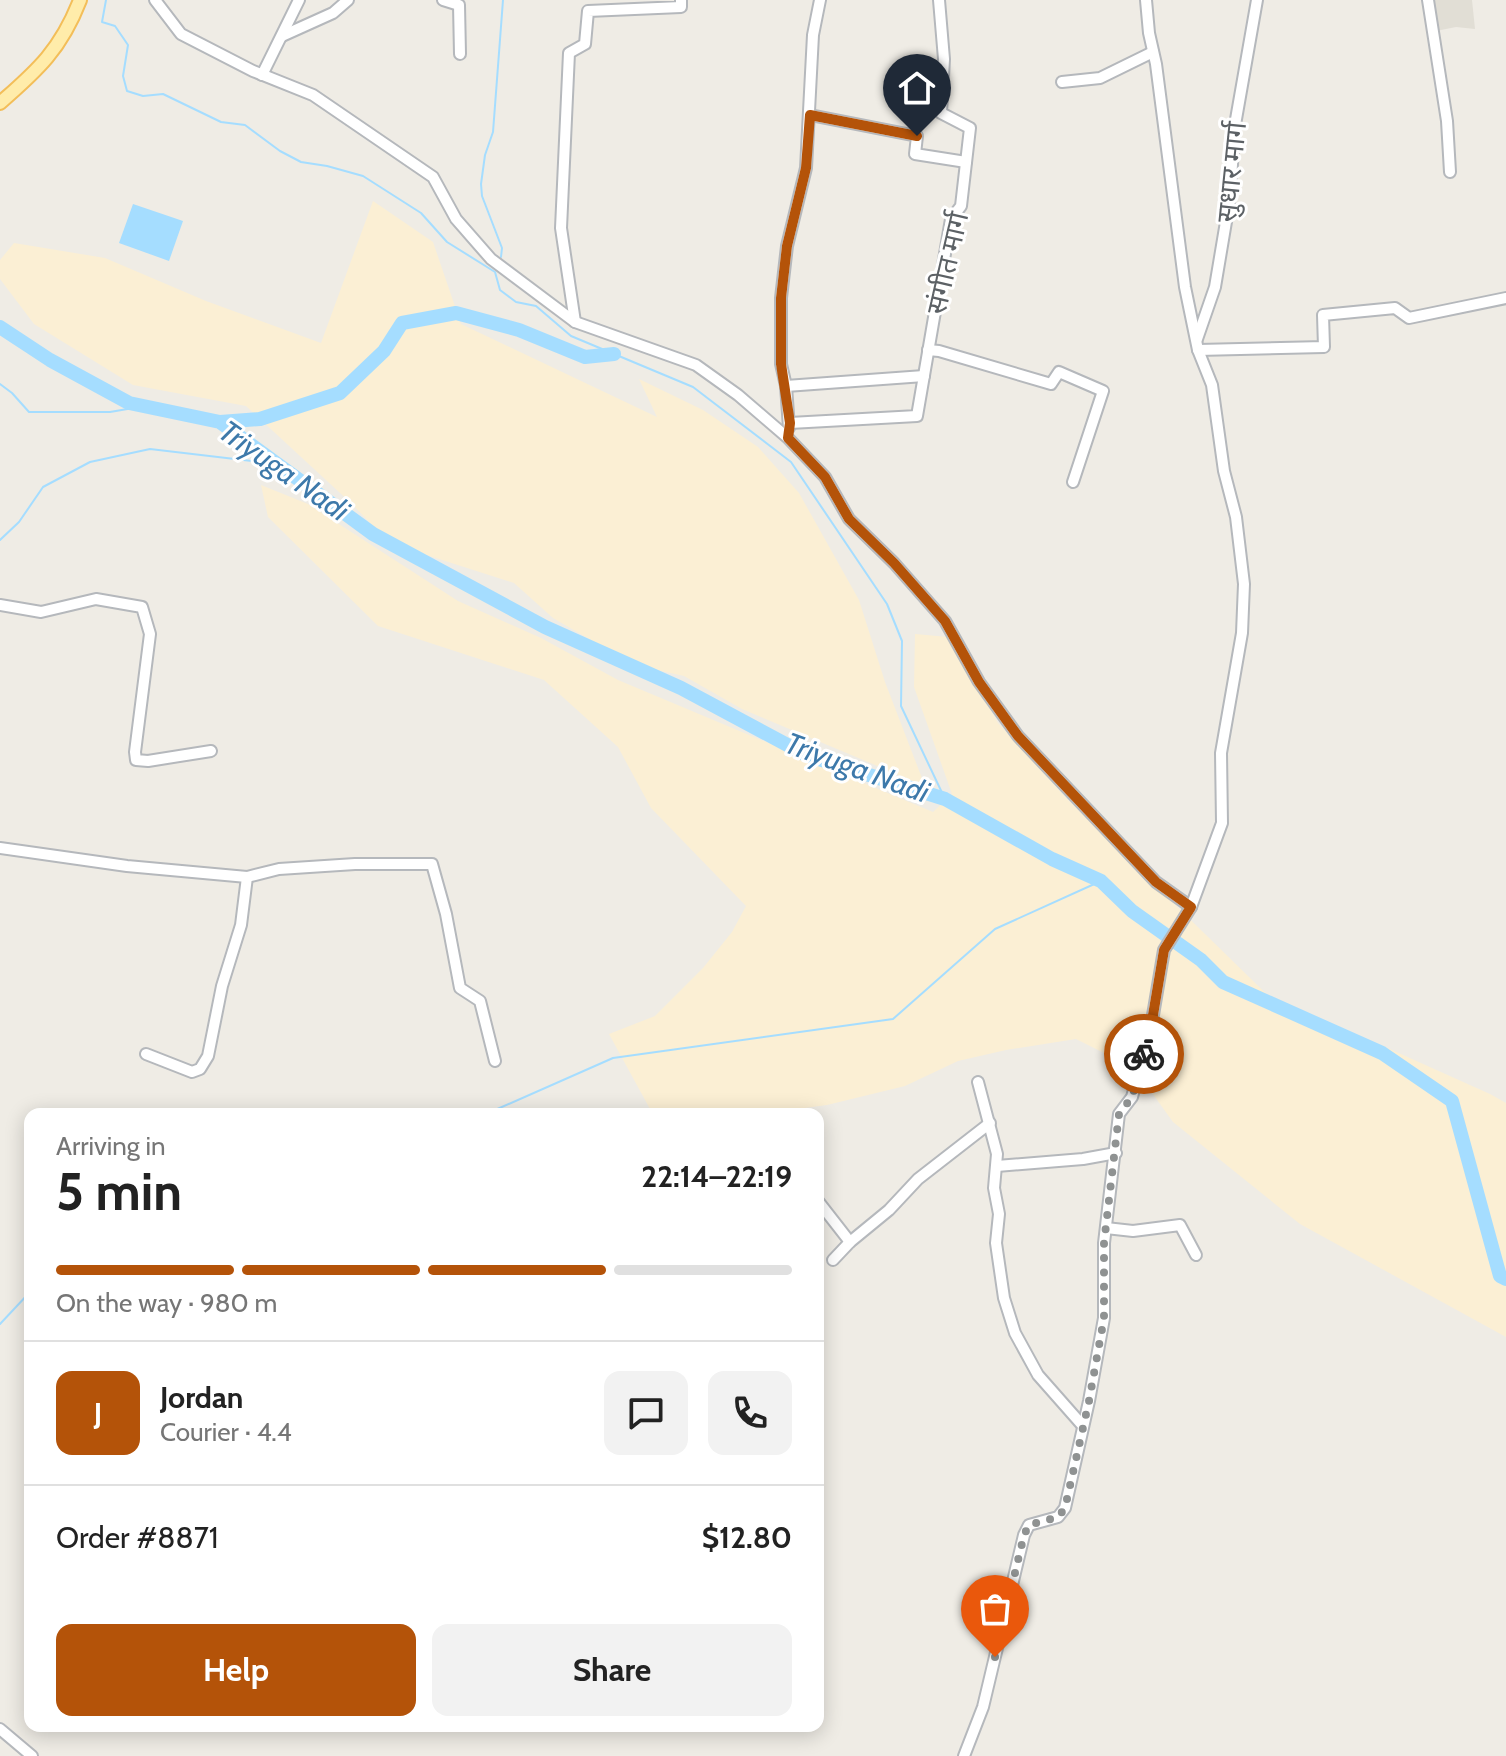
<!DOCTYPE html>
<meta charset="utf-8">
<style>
:root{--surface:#fff;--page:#f2f2f2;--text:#222;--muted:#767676;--line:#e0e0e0;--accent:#b45309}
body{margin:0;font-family:Cabin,"Noto Sans Devanagari",sans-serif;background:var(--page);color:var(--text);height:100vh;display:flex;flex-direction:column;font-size:30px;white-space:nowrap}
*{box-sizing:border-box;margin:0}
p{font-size:26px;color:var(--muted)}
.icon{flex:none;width:44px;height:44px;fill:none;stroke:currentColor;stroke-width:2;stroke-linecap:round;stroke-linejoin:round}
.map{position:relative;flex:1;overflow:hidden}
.sheet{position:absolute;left:24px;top:1108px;width:800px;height:624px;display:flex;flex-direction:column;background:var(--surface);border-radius:16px;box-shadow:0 4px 20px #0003}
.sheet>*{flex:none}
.pin{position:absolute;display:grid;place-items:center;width:68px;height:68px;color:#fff;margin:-82px -34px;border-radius:50% 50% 50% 0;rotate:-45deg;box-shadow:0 0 8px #0007}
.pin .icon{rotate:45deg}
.courier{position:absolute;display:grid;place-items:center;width:80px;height:80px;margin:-40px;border:6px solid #b45309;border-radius:50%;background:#fff;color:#222;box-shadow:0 2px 10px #0007}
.summary em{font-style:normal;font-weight:800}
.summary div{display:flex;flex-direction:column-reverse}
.summary{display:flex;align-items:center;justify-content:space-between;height:136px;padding:0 32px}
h1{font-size:52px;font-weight:800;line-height:60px}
.bar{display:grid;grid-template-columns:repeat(4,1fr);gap:12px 8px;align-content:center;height:96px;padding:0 32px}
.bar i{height:10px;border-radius:6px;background:var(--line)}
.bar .selected{background:var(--accent)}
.bar p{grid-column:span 4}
.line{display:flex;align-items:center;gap:20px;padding:0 32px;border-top:2px solid var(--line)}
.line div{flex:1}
.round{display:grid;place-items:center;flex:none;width:84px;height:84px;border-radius:16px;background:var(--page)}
.action{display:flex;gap:16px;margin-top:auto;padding:16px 32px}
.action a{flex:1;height:92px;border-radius:16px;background:var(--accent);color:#fff;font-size:32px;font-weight:800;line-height:92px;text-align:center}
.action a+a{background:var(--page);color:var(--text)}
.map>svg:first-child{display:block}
</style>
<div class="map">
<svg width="1506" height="1756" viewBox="0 0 1506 1756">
<rect width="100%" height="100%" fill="#efece5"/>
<polygon fill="#e1ded5" points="1431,0 1472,0 1475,29 1456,27 1436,31"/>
<g fill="#fbefd4">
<polygon points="373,201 433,242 461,324 657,417 639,379 703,410 758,447 799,493 859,600 885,682 925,786 742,709 684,676 634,665 553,618 514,583 389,543 353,505 246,406 133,385 34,324 0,279 0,260 14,243 105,258 206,301 321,343"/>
<polygon points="261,485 308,504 458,601 541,638 618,680 933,812 952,794 914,687 915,634 948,637 998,723 1068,800 1289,1016 1383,1046 1490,1094 1506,1103 1506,1337 1300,1224 1173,1122 1134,1068 1076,1039 1006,1050 958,1061 905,1086 827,1105 760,1114 667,1114 650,1109 609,1034 655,1016 703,968 732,932 746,906 651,808 618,747 544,680 378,626 268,517"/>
</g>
<polygon fill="#a5ddff" points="133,204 183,221 169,261 119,243"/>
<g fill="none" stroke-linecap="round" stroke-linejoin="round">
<g stroke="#a5ddff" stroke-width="2">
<polyline points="106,0 102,22 115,26 128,45 123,76 127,91 143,96 163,94 221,122 245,125 280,151 301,162 327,166 363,176 421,213 447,242 495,272 500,290 516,302 536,306 571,336 693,387 791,462 887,604 902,641 901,706 945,799"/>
<polyline points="501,257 502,248 482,196 481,184 485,155 493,132 503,0"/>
<polyline points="0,384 12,393 29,412 110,412 145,406"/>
<polyline points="0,540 19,522 43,487 90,462 150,449 278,464"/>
<polyline points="486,1114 613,1058 893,1019 995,929 1101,881"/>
<polyline points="0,1324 30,1292"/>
</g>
<g stroke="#a5ddff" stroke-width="14">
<polyline points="0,327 50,360 129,403 220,422 373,534 545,627 681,688 806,755 945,799 1052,859 1101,881 1132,911 1201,960 1223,982 1382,1053 1452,1101 1500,1276 1506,1279"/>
<polyline points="220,422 260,419 340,393 384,351 402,323 456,313 519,330 585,357 614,354"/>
</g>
<g stroke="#b5b8bc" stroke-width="14">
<g id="minor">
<polyline points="155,0 181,34 253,71 313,95 433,177 456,219 491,259 575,322 696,365 738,395 788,438 825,477 849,519 894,563 945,621 979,682 1018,736 1156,882 1191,907"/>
<polyline points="443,0 459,5 460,54"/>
<polyline points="1428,0 1447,121 1450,172"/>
<polyline points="282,36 333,13 348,0"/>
<polyline points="262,75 299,0"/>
<polyline points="1062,82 1100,78 1153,52"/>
<polyline points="810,115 917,136 915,154 966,162"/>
<polyline points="575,322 561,228 569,53 585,44 588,11 681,7 681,0"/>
<polyline points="1197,339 1215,287 1229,204 1235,125 1257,0"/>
<polyline points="928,350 939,351 1051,384 1059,372 1103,391 1073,482"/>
<polyline points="1198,350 1324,347 1323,315 1395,308 1409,318 1506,298"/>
<polyline points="786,386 924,376"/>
<polyline points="790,423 917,416 951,219 961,206 970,128 941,113 944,59 939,0"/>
<polyline points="789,428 786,386 781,364 781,298 787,246 806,168 813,35 820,0"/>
<polyline points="0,605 41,612 96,599 142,607 150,634 135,752 136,760 148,761 211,751"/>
<polyline points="0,848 127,866 247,877 279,869 355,864 432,864 446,914 460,988 480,1001 495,1061"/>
<polyline points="146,1054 192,1072 200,1069 208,1056 222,986 241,925 247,877"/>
<polyline points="978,1082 997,1154 994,1188 999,1214 996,1243 1004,1298 1015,1333 1038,1375 1083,1426"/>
<polyline points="997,1166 1083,1159 1116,1153"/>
<polyline points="818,1201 850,1242"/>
<polyline points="1106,1228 1133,1231 1180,1225 1196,1255"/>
<polyline points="833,1260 850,1242 889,1210 918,1179 990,1123"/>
<polyline points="0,1729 32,1756"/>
<polyline points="964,1756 983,1707 1024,1535 1029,1525 1058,1517 1065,1508 1089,1401 1104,1318 1104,1243 1119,1114 1132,1097 1151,1027 1164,950 1191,907 1222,823 1221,753 1242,633 1244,584 1236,517 1224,471 1212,385 1198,350 1185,287 1156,64 1149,33 1146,0"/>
</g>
</g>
<g stroke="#f3be59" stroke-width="16">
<path id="major" d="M0,103c38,-33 61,-54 80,-103"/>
</g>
<use href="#minor" stroke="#fff" stroke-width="10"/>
<use href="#major" stroke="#ffecaa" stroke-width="12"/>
</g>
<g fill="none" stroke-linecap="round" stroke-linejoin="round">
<polyline stroke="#8f9292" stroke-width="8" stroke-dasharray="0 14.4" points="995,1657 1024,1535 1029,1525 1058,1517 1065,1508 1089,1401 1104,1318 1104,1243 1119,1114 1132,1097 1144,1054"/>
<polyline stroke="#b45309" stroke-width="10" points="917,136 810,115 806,168 787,246 781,298 781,364 790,423 788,438 825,477 849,519 894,563 945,621 979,682 1018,736 1156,882 1191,907 1164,950 1151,1027 1144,1054"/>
</g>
<g text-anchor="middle" stroke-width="6" stroke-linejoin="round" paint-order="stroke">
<g font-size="28" fill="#5c6165" stroke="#fff">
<text transform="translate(1231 172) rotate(-84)" y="10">सुधार मार्ग</text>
<text transform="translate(947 263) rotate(-77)" y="10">संगीत मार्ग</text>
</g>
<g font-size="30" font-style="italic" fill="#3d79aa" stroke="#fff">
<text transform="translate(284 471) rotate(35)" y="10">Triyuga Nadi</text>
<text transform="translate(857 768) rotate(20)" y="10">Triyuga Nadi</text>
</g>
</g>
</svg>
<div class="pin" style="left:995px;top:1657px;background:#ea580c"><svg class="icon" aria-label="bag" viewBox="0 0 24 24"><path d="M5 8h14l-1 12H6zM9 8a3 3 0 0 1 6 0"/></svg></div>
<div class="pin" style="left:917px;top:136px;background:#1f2937"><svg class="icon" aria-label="home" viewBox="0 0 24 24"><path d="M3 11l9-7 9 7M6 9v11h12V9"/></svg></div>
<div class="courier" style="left:1144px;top:1054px"><svg class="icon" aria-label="bike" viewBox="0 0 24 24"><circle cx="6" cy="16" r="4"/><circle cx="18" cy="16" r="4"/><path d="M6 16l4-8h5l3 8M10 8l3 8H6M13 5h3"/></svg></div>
<section class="sheet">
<div class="summary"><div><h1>5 min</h1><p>Arriving in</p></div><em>22:14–22:19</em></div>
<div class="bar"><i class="selected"></i><i class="selected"></i><i class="selected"></i><i></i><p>On the way · 980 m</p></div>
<div class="line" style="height:144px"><b class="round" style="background:var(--accent);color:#fff">J</b><div><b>Jordan</b><p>Courier · 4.4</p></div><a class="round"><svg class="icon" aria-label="chat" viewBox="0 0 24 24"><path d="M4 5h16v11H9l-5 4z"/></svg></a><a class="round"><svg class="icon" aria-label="phone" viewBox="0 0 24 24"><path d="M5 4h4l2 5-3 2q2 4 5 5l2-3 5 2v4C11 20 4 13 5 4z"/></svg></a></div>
<div class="line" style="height:104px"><div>Order #8871</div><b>$12.80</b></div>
<div class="action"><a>Help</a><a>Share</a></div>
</section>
</div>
